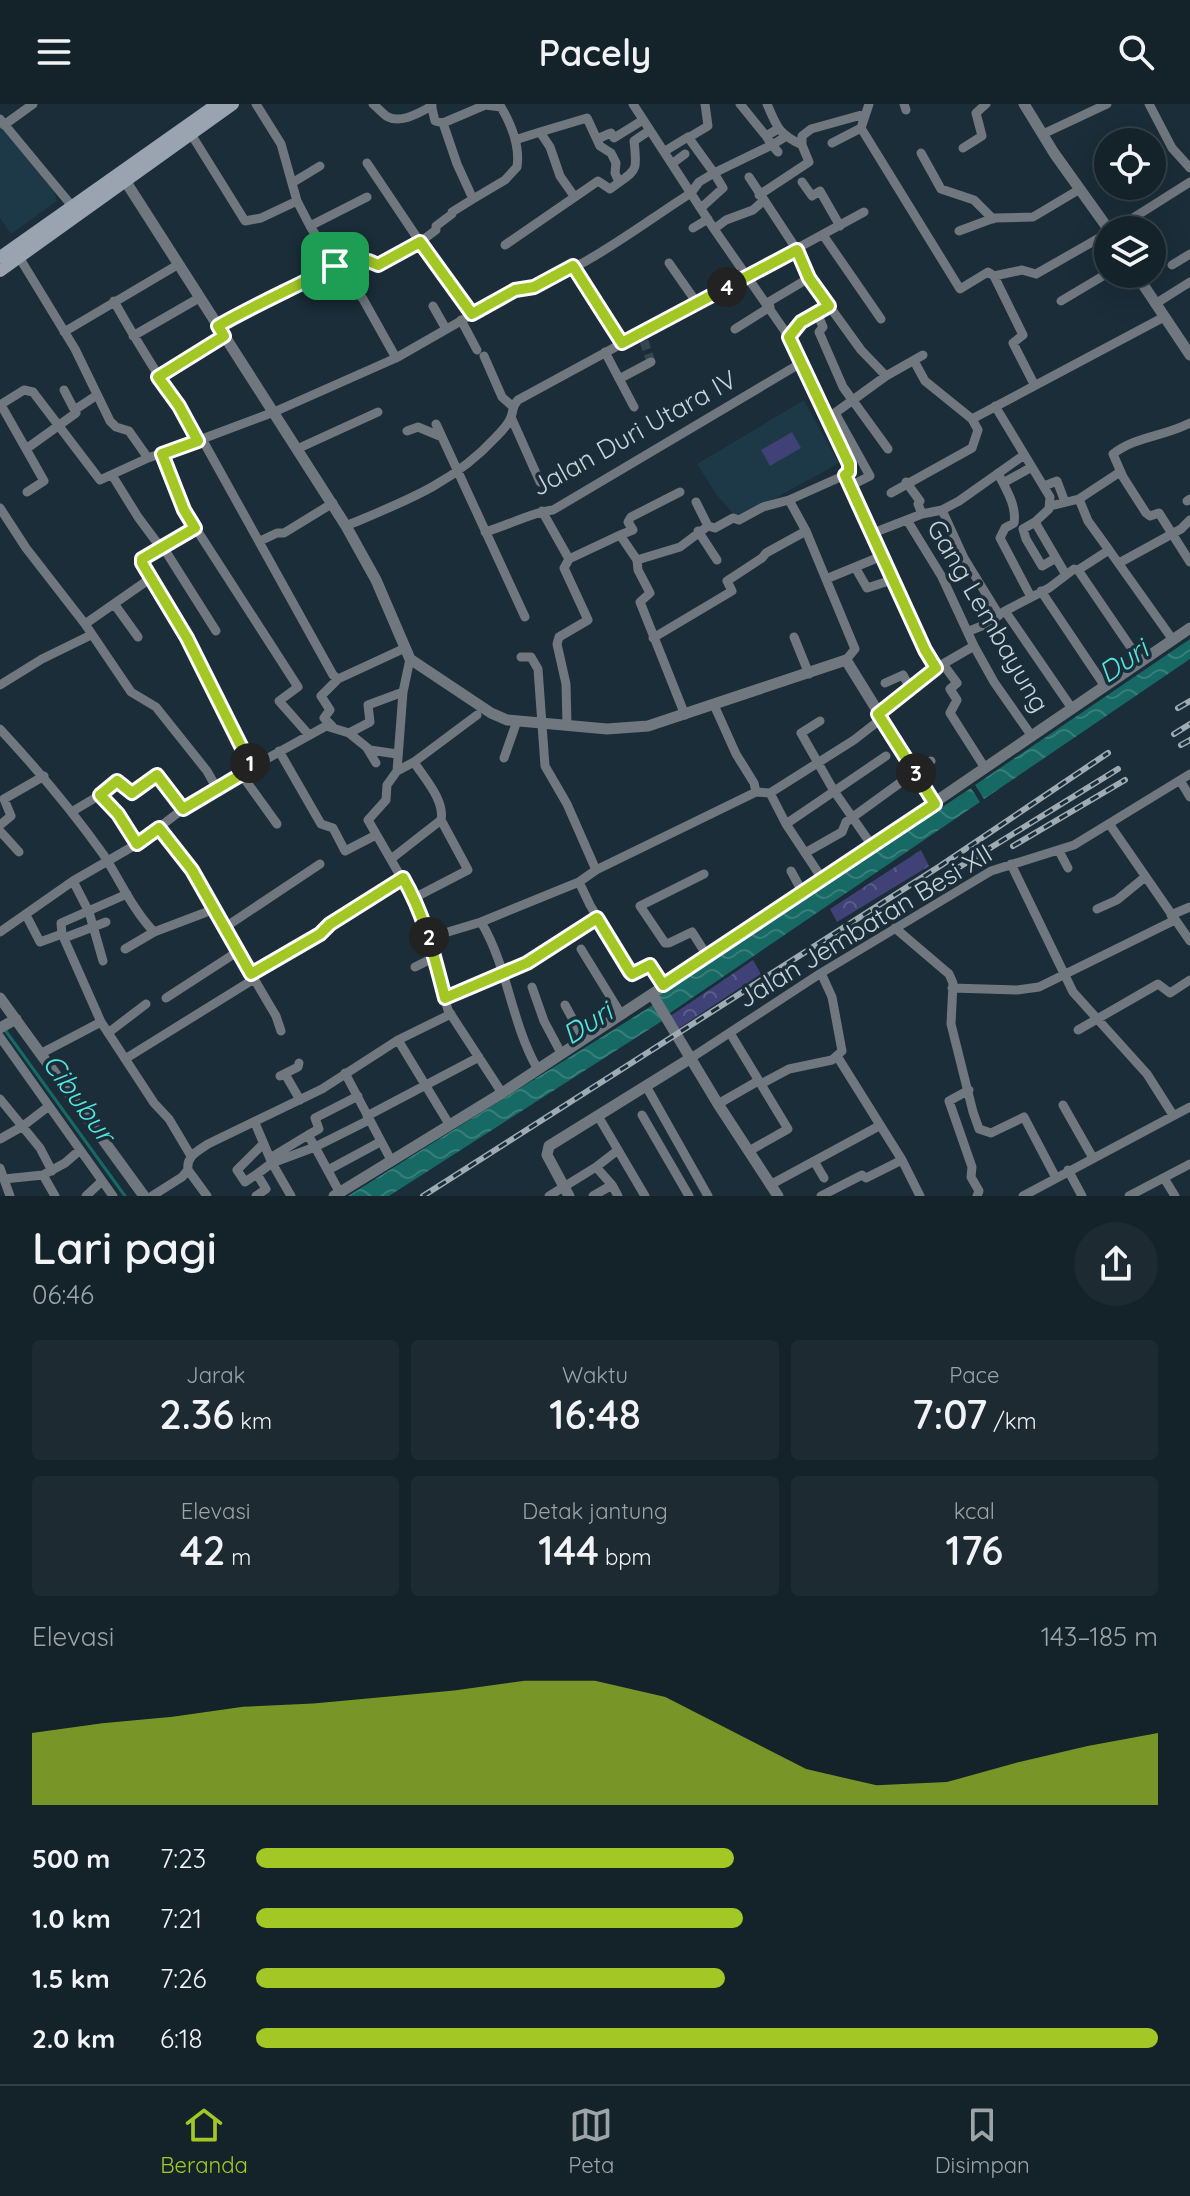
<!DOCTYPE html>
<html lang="id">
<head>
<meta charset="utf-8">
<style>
	body { margin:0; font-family:Quicksand,sans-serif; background:#1d2a32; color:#f1f3f6; height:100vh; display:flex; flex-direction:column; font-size:30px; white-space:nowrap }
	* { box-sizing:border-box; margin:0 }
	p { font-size:26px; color:#9da4a8 }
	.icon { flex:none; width:44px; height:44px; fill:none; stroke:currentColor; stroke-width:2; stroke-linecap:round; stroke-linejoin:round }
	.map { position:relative; height:1092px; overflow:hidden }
	.drawer { display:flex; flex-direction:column; background:#14222a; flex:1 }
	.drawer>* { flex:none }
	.buttons { position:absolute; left:1094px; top:24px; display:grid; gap:16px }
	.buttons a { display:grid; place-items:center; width:72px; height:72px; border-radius:50%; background:#14222a; box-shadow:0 8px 32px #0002,0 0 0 2px #333f47; font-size:40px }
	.pin { position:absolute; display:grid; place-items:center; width:68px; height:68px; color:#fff; margin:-34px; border-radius:16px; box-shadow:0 4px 12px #0006 }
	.km { position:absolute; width:40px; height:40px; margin:-20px; border-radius:50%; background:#222; color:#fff; font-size:22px; line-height:40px; text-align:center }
	.round { display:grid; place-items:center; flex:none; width:84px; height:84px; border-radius:42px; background:#1d2a32 }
	.overview { display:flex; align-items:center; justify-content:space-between; height:136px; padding:0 32px }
	h1 { font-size:44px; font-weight:600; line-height:60px }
	.figures { display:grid; grid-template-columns:repeat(3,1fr); gap:12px; height:136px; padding:8px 32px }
	.figures div { display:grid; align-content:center; border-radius:8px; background:#1d2a32; text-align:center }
	.figures b { font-size:40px; font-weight:600 }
	.figures small { font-size:22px; font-weight:400 }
	.figures p { font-size:22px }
	.chart { height:224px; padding:16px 32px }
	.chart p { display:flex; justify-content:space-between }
	.chart svg { width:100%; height:144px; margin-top:8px; fill:#a3c826; opacity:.7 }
	ul { padding:0 32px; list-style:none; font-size:26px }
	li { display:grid; grid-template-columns:128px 96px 1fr; align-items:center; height:60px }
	li i { height:20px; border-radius:10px; background:#a3c826 }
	header { display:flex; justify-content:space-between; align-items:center; height:104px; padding:0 32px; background:#14222a; font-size:36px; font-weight:600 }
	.dock { display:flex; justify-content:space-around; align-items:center; height:112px; border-top:2px solid #333f47; background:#14222a; font-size:22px; color:#9da4a8 }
	.dock a { display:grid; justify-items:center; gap:4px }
	.dock .selected { color:#a3c826 }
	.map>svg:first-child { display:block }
</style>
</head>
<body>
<header><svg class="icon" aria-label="menu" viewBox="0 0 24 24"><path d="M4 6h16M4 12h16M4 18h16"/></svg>Pacely<svg class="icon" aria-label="search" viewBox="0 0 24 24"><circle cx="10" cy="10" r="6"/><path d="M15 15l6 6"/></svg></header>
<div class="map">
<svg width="1190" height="1092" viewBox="0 0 1190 1092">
	<defs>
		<pattern id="park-crowns" width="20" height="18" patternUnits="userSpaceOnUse" patternTransform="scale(2)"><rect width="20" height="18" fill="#404177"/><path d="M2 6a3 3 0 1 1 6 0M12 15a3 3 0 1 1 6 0" fill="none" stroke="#5a5c8a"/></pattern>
		<pattern id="water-waves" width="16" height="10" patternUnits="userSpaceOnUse" patternTransform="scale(2)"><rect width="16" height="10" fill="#166965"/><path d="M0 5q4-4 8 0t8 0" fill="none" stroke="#367e7a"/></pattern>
	</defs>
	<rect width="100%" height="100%" fill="#1a2d38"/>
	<path fill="#1d3847" d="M 0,21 L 54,87 L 57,97 L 11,130 L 0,114 Z
		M 804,296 L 839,359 L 738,415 L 716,390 L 697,360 Z"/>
	<path fill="url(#park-crowns)" d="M 921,746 L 929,762 L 837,818 L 830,805 Z
		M 753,856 L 761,870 L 676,926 L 669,913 Z"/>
	<path fill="#404177" d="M 792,328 L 801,344 L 770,362 L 761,346 Z"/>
	<path fill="url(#water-waves)" d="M 1190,535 L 1190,555 L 984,695 L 975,681 Z
		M 971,684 L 980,698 L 667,911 L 656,894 Z
		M 653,901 L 662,917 L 389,1092 L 348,1092 Z"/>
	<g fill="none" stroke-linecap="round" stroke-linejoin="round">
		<path stroke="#166965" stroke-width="3" d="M 5,926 L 125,1092"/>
		<path stroke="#344650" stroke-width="9" stroke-dasharray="9 4.5" stroke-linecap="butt" d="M 644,237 L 651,258"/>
		<path stroke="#71777f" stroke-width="9" d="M 256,0 L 281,40 L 297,97 L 310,122 L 335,162 L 363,195 L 396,254
			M 373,0 C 378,4 383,10 388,13 C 402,20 420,8 432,2
			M 431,0 L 435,17 L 443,19 L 457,60 L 473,95 L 452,108 L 452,110 L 436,122 L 436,126 L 420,138 L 472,210
			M 633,0 L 714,125 L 789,233 L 828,314 L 849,364 L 845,371 L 789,396 L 763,403 L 739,416 L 733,414 L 715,424 L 708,422 L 680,443 L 637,456
			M 740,0 L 766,32
			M 904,0 L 906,6
			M 1149,0 L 1172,44 L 1190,64
			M 0,15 L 72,102
			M 443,19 L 485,1 L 501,3 C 511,20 520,43 517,63 L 505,76 L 473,95
			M 4,21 L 33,0
			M 861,24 L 960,185 L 988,168 L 994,172 L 1022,166 L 1036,170 L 1108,129
			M 540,28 L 587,14 L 600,42 L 611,49 L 616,59 L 615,69 L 619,78
			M 191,30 L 245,117 L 261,114 L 297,97
			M 1043,30 L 1107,0
			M 688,34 L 708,22 L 705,0
			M 597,35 L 611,29 L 614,34 L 643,16
			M 515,36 L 540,28 L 550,43 L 560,72 L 574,92
			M 832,39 L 861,24 L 869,0
			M 802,41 L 802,32 L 811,25 L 865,10
			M 963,44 L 982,32 L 976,9 L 986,0
			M 665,47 L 688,33 L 714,69 L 772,41 L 766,32 L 778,25
			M 778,48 L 772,41 L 785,33
			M 921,49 L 941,85 L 974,96 L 993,115
			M 673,59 L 685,50
			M 749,73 L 797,146 L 809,174 L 861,246 L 886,272
			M 802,78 L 812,92 L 820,87 L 840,122
			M 292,79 L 320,62
			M 759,91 L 809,58 L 802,41 C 779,30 777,24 767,0
			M 310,122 L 367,93
			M 693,124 L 708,115
			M 714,125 L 726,116 L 753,106 L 763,97
			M 1114,126 L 1190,78
			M 959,127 L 994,114 L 1033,113 L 1080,85
			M 823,131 L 881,215
			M 505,141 L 598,77 L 610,85 C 636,65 638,71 634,37 L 650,26
			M 19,153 L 75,245 L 110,317 L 116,323 L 129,327 L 148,354
			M 669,159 L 697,199
			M 1172,161 L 1190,150
			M 573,162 L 622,239
			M 345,171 L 369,157 L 378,161 L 420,138 L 367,59
			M 994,172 L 1023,231 L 1013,239 L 1034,280
			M 1061,197 L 1108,169
			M 767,199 L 809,174
			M 1155,200 L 1190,178
			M 433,202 L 446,225
			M 817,209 L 823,223 L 819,228 L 843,283 L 888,345
			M 461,216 L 477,246
			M 218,222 C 256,200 296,183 335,162
			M 735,225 L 770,203
			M 64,228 L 179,160
			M 133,232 L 199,194
			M 789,233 L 799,220 L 820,208
			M 605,248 L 634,303
			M 484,252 L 502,293 L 512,302
			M 158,273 L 224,232
			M 619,275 L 651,258
			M 0,301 L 24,286 L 33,288 L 100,376 L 148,354 L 198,337 C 171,289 140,245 114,197
			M 1,301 L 26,345 L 76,309 L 64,286
			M 995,302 L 1050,393 L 1049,405 L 1035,418 L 1066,471
			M 76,305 L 97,291
			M 835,309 L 870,372 L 850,382
			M 511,313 L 540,378
			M 828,314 L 886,272 L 923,251
			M 972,315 L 1164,213
			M 1190,319 C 1163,333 1136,332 1113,350 L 1123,373 L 1146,409 L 1150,412 L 1159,409 L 1190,458
			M 436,320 L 525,513
			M 407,327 L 418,323 L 442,333
			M 26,345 L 44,377 L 27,388
			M 297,345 L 378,308
			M 162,350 L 184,406 L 298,583 L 279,597 L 309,631
			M 998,369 C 1005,384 1017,401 1014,419 L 1005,424 L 1000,434 L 1031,493
			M 112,371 L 138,413 L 161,444
			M 845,371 L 925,546 L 936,564
			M 906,378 L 920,397 L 918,400 L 922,410
			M 1003,379 L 1030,364
			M 1044,382 L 1057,377 L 1065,398
			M 891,389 L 972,344 L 978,326 L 972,315 L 925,277 L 914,257
			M 1079,395 L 1088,417 L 1109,446
			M 789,396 L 806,427 L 855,545 L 846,556
			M 1187,397 L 1190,395
			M 696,398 L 708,422
			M 1050,402 L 1079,395 L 1120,368
			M 0,404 L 26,444 L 85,520 L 131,588 L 156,603 L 207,667 L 216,683
			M 942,406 L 964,454 L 999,511 L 1005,507 L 1071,603
			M 542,407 L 569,455 L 564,464 L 588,516 L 559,533 L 557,540 L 566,580 L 567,621
			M 907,416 L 942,473 L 974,542 L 994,578 L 1031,631
			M 1035,418 L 1023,425 L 1026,435 L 1042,462 L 1056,454
			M 346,422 C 403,398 453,380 496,333 C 501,328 509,319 511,313 C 514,305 512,302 518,296 L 864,108
			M 195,424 L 142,455 L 142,459 L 187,534 L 252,664
			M 698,427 L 717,456
			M 485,428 C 507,422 532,408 553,406 L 801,259
			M 873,429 L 922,410 L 942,406 L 959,397 L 1024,351
			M 620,431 L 633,426 L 628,418 L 631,413 L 680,388
			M 260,437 L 277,429 L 284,429 L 333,399
			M 163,443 L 216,527
			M 569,455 L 620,431 L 637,456 L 638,466 L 650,489 L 640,498 L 685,611
			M 1119,459 L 1181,425 L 1190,416
			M 855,463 L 867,484 L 892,476
			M 1078,466 L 1109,446 L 1173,536
			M 826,475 L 882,452
			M 1041,487 L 1104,581
			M 115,501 L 138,533
			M 1005,507 L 1049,484 L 1074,465 L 1078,466 L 1140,557
			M 85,520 L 151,474
			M 969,527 L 992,518 L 999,511
			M 794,533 L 809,570
			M 653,534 L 732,487 L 727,477 L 762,454 L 766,449 L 806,427
			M 405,544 L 338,575 L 333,571 L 202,335 L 274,308 L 396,254 L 515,186 C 578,172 637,123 691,89 L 699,78 L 714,69 L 723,84 L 701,104
			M 521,553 L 531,553 L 538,565 L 545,662 L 567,700 L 596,766
			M 410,555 L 403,588 L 397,667 L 387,681 L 386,696 L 368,716 L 420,806 L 448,906 L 502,989
			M 943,560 L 957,579 L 950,585 L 957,596 L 950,609 L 985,664
			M 885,579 L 903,571 L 910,584
			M 0,581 L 42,555 L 91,531
			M 714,601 L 736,650 L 754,679 L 756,688
			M 878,610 L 936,564 L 974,542
			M 820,617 L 801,629 L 834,687 L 873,743
			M 332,622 L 324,614 L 330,606 L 321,592 L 338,575
			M 0,625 C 37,665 71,705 103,750 C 120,776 132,805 154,828 L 212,806
			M 349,629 L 370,618 L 368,601 L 403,588
			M 367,644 L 376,659
			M 279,647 L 321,720 L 333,724 L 345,747 L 376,731
			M 504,654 L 517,617
			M 414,658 C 424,674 445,696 441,716 L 468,766 L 414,794
			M 914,666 L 931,657
			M 397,667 L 414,658 L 477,611
			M 241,670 L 277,720
			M 1181,678 L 1190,693
			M 770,689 L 786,720 L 823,776
			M 100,691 L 117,677 L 132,689 L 157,671 L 183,705
			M 73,707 L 100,691 L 118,710 L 137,740
			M 786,720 L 886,652
			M 0,721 L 11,712 L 4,695 L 44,672
			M 1110,721 L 1190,837
			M 159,724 C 204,783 238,849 276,912 L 281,927
			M 0,727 L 19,748
			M 1059,747 L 1068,764
			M 805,749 L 842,728 L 846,718 L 915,668
			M 391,755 L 441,716
			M 1011,760 L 1073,888 L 1147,970 L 1173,1011
			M 791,767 L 803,789
			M 704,770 L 640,802 L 665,839 L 669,839 L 692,828 L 708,853
			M 73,777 L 89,808 L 103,857
			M 579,778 L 590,801 L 630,868 L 632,870 L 650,861 L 663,881
			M 127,790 L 61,819 L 62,830 L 101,918 L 154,999 L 169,1015 L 191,1052
			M 1097,805 L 1117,796 L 1145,773
			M 26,811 L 40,838 L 62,830
			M 1171,811 L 1190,803
			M 481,818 C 508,863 511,918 537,964
			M 224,824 L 320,760
			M 895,824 L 949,870 L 953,879 L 951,920 L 973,1008 L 979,1025 L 991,1029 L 1024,1013 L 1056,1074
			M 0,828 L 73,777 L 137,740 L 183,705 L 216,683 L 326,622 L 349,629 L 370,646 L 397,650
			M 438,831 L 481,818 L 579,778 L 596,766 L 756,688 L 770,689 L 854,636 L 881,615
			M 64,834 L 106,818
			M 125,845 L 154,828
			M 581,845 L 621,910
			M 415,863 L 435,853
			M 251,870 L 320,830 L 331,820 L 403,774
			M 532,883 L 544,917 L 561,949
			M 952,884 L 1017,886 L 1039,883 L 1175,816
			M 166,894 L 237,848
			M 445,894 L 527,859 L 597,814
			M 565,901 L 583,934
			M 1078,926 L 1158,880 L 1170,889 L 1190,876
			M 108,929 L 146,900
			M 730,929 L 788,1025 L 749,1047
			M 0,933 L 113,1092
			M 398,936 L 449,1020
			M 40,950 L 101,918
			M 837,952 L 902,1056 L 920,1092
			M 691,954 L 821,869 L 991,767 L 1074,741 L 1190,670
			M 125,955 L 254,875
			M 345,969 L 391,1056
			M 285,970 L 300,996
			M 280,972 L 298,963 L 299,959
			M 761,980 L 789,965 L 832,956 L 842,947 L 832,893 L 821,869
			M 646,982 L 708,1092
			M 969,986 L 949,997 L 972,1063 L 971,1073 L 979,1087 L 977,1092
			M 0,995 L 40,1044 L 52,1067
			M 718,1000 L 758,977
			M 1063,1001 L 1093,1054
			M 642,1011 L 689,1092
			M 367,1012 L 479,953
			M 598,1012 L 618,1046
			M 255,1019 L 272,1059 L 291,1092
			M 0,1035 L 23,1022 L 49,1002
			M 270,1054 L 308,1031
			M 814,1057 L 824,1074
			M 596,1063 L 612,1081
			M 0,1064 L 10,1092
			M 188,1066 L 207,1092
			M 328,1066 L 380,1038
			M 1068,1066 L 1082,1092
			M 257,1070 L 245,1078 L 237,1066 L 263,1040
			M 43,1071 L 55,1092
			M 1164,1074 L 1175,1092
			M 4,1075 L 43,1071 L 65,1059 L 80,1046
			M 770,1081 L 879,1022
			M 340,1089 L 315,1043 L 369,1016
			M 86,1092 L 102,1077
			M 152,1092 L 182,1073 L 188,1066 C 186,1052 198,1047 208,1040 L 322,985 L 398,936 L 451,910
			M 256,1092 L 266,1085 L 257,1070 L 272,1059 L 315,1043 L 308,1031 L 319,1025 L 315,1014 L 358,992
			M 549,1092 L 596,1063 L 618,1046 L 645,1092
			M 593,1092 L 612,1081 L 618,1092
			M 821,1092 L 862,1071 L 866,1074 L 902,1056
			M 1023,1092 L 1190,1003
			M 1129,1092 L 1190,1060"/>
		<path stroke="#71777f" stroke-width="11" d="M 1024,0 L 1054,49 L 1109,126
			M 126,78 L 346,422 L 376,476 L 410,555 L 491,609 L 507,616 L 607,625 L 648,622 L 846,556 L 935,700
			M 1136,170 L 1190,251
			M 652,890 L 718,1000 L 778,1092
			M 0,894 L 144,1092
			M 0,924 L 16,915
			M 334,1092 L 502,989 L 708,853 L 1190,524
			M 569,1092 L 547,1051 L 549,1042 L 691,954"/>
		<path stroke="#9aa3b0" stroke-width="12" d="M 0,153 L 217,0
			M 0,167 L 233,0"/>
		<defs>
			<path id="rail" d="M 1178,604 L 1190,597
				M 1174,630 L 1190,620
				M 1181,641 L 1190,636
				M 1013,742 L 1125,676
				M 953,767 L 1118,665
				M 423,1092 L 940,762 L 1108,649"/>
		</defs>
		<use href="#rail" stroke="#9eabb3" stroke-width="6"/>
		<use href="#rail" stroke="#1a2d38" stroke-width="3" stroke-dasharray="9" stroke-linecap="butt"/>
	</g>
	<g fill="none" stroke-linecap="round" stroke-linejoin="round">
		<defs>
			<path id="route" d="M 420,138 L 472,210 L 515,186 L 534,183 L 573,162 L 622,239 L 797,146 L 809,174 L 829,202 L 801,218 L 789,233 L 849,360 L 849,368 L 845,371 L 925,546 L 936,564 L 878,610 L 935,700 L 663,881 L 650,861 L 632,870 L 630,868 L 597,814 L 527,859 L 445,894 C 434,852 425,812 403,774 L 330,820 L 320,830 L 251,870 L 192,766 L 159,724 L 137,740 L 118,710 L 100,691 L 117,677 L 132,689 L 157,671 L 183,705 L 252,664 L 187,534 L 142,459 L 142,455 L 195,424 L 184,406 L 162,350 L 198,337 L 179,302 L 158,273 L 224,232 L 218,222 C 256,200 296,183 335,162 L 345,171 L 369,157 L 378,161 Z"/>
		</defs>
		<use href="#route" stroke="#fff" stroke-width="16"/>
		<use href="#route" stroke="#a3c826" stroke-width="10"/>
	</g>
	<g text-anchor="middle" stroke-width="7" stroke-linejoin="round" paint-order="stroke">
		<g font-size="26" fill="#c8d4db" stroke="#1a2d38">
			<text transform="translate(634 329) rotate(-29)" y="9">Jalan Duri Utara IV</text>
			<text transform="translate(988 512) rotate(60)" y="9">Gang Lembayung</text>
			<text transform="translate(865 822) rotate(-31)" y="9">Jalan Jembatan Besi XII</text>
		</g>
		<g font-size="28" font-style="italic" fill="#53e7df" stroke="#1a2d38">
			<text transform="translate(1123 557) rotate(-34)" y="10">Duri</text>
			<text transform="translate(587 919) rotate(-32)" y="10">Duri</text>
			<text transform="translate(79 994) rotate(54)" y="10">Cibubur</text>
		</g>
	</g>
</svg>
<div class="buttons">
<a><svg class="icon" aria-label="locate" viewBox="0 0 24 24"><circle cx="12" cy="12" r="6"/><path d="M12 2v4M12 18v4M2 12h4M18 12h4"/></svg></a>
<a><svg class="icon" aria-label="layers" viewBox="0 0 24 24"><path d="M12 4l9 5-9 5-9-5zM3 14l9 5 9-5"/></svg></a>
</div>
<div class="pin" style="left:335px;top:162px;background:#1e9e55"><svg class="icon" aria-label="arrive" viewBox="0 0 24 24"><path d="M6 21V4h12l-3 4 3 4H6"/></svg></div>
<b class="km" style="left:250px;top:659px">1</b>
<b class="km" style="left:429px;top:833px">2</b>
<b class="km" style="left:916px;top:669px">3</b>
<b class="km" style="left:727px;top:183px">4</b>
</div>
<section class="drawer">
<div class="overview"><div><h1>Lari pagi</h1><p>06:46</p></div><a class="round"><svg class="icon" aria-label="share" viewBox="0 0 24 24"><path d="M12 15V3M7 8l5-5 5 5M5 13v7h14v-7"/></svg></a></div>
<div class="figures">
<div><p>Jarak</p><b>2.36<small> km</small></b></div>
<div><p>Waktu</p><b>16:48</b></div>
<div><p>Pace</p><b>7:07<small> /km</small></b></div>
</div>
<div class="figures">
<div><p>Elevasi</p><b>42<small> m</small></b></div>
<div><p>Detak jantung</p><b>144<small> bpm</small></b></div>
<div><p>kcal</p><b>176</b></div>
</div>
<div class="chart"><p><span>Elevasi</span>143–185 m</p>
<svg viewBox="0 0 160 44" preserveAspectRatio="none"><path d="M0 44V22L10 19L20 17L30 14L40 13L50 11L60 9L70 6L80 6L90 11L100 22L110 33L120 38L130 37L140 31L150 26L160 22V44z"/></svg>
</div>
<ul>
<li><b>500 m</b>7:23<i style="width:53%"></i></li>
<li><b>1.0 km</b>7:21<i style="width:54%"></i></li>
<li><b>1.5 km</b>7:26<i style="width:52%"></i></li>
<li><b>2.0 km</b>6:18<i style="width:100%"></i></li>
</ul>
</section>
<nav class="dock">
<a class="selected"><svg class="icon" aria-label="home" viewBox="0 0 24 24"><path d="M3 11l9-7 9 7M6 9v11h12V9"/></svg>Beranda</a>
<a><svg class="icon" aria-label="map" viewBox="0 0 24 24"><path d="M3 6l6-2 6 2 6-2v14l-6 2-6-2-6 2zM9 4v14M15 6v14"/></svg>Peta</a>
<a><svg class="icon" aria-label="saved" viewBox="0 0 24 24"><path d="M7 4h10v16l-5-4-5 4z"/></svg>Disimpan</a>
</nav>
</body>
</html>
